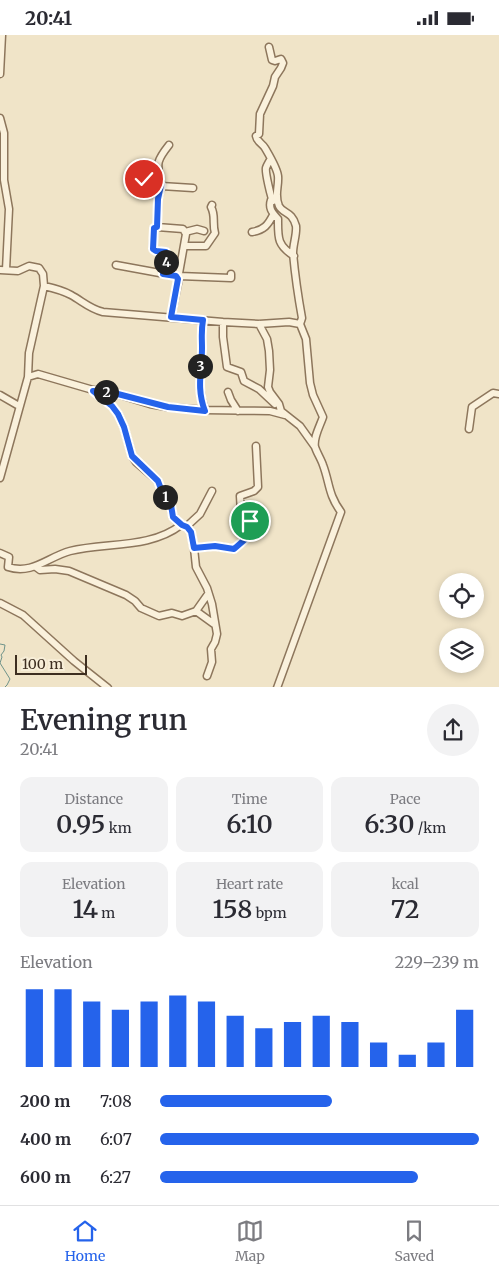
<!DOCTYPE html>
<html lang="en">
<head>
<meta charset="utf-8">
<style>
	body { margin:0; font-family:Merriweather,serif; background:#f2f2f3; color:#2b2b33; height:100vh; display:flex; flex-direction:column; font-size:19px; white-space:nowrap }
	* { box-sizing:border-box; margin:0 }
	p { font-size:16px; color:#7c7c81 }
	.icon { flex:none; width:28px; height:28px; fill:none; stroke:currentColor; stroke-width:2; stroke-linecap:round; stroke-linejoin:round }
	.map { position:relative; height:652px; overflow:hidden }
	.side { display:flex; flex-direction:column; background:#fff; flex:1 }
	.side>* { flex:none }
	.tools { position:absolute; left:439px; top:538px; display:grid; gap:10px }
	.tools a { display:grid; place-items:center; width:45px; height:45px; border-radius:50%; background:#fff; box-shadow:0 2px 8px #0003; font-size:25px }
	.scale { position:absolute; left:15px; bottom:12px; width:72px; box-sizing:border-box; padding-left:5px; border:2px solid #3d2e20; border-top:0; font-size:14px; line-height:18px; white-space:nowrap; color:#3d2e20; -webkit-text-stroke:4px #f7eed8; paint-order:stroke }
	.pin { position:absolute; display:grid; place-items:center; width:42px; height:42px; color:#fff; margin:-21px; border:2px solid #fff; border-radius:50%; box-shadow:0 1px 5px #0007 }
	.km { position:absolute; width:25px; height:25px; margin:-12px; border-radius:50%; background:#222; color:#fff; font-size:14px; line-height:25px; text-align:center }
	.round { display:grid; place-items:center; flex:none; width:52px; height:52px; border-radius:26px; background:#f2f2f3 }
	.headline { display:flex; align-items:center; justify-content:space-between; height:85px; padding:0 20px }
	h1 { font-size:28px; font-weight:600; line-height:38px }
	.stats { display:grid; grid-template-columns:repeat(3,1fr); gap:8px; height:85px; padding:5px 20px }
	.stats div { display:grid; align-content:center; border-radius:12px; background:#f2f2f3; text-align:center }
	.stats b { font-size:25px; font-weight:600 }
	.stats small { font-size:14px; font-weight:400 }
	.stats p { font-size:14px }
	.chart { height:140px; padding:10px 20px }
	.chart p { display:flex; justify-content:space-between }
	.chart svg { width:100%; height:90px; margin-top:5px; stroke:#2563eb; stroke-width:6 }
	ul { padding:0 20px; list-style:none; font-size:16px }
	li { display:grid; grid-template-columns:80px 60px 1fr; align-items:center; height:38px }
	li i { height:12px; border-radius:6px; background:#2563eb }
	.status { display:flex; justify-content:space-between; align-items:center; height:35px; padding:0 25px; background:#fff; direction:ltr }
	.status svg { height:14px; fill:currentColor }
	.menu { display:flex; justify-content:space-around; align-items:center; height:70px; border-top:1px solid #e1e1e2; background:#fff; font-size:14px; color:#7c7c81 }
	.menu a { display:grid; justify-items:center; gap:2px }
	.menu .selected { color:#2563eb }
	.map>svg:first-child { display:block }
</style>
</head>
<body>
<div class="status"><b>20:41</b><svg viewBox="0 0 49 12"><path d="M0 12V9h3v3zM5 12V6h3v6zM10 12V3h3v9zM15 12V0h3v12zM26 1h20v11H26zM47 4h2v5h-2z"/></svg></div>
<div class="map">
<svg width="499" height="653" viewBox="0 0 499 653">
	<rect width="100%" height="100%" fill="#f0e4c8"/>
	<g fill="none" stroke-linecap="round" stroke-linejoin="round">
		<path stroke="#6f938a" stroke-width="1" d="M 0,609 L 5,610 L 4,616 L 1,620 L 2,622 L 0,628 L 10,644 L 7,650 L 4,653"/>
		<defs>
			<path id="minor" d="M 269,12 L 272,25 L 275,26 L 281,24 L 283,28 L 281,33 L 275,42 L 273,51 L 260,79 L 259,99 L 256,101 C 257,107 262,108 265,113 C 269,120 277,133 278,141 C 279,152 274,160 279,171 C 283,179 292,176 296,191 C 297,199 293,209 293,218 C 295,240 298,261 302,283 L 300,289 L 306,304 L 310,348 L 313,360 L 323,382 C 320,391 313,403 315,412 C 317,418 321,424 323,430 C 330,449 328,459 341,477 L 277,653
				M 0,39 L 2,0
				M 0,83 L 4,98 L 4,145 L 9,174 L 6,235
				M 270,125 C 269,127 267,130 266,133 C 265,137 271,163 273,166
				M 143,130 L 145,149 L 149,152 L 157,149 L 161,151 C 158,129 154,129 169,110
				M 271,165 C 268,174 273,178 278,184 C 278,203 277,210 294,221
				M 157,192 L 158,164 L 161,151 L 193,153
				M 185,197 L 197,194 L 204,196
				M 252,197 C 264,195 268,190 273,180
				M 184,211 L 206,211 L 215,198 C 212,188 216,181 211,172 L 212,170
				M 116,230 L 176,241 L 178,244 L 178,248 L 171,282
				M 0,235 L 18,236 L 29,231 L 39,233 L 43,239 L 44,251 L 29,318 L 28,342 L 0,443
				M 163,239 L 167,219 L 166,217 L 156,216 L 153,214 L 154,193 L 157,192 L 183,194 L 186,199 L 178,244
				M 179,241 L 231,243 L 231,239
				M 44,251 C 53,253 62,255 71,260 C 82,266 90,274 103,277 L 223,287 L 259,289 L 289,287 L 300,289
				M 223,287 L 223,302 L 227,332 L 241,337 L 244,346 L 259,354 L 275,369
				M 259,289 L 267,304 L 269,316 L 270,335 L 268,352 L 270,357 L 279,369 L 281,376 L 300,391 L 315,412
				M 28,342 L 38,339 L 93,355 L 114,358 L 150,369 L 167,372 L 205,375 C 196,352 202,336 202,313 C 202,302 201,296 203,285
				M 93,356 L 112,371 L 118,379 L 124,392 L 132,421 L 136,427 L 158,446 L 161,454 L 171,470 L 173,482 L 181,490
				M 228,357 L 231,365 L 238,376
				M 0,360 L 19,371
				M 205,375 L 270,376 L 285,380
				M 469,394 L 472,372 L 493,358 L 499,359
				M 187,491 L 191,497 L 194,513 L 215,511 L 234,514 L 258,493 L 241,477 L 240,461 L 254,456 L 258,452 L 256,411
				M 194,513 L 196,532 L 207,553 L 212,569 L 217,599 L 215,607 L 211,614 L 212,627 L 207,641
				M 0,518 L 9,522 L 8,532 C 32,540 48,522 70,516 C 106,507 150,514 181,490 L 187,491 L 200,479 L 212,456
				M 36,532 L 40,535 L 55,534 L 69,536 L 126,560 L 135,566 L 141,573 L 159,581 L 172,578 L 182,581 L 196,576
				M 208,559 L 196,576 L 214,589
				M 0,568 L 23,580 L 74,626 L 108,653"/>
		</defs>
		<use href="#minor" stroke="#8d765c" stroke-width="9"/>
		<use href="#minor" stroke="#faf1dc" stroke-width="6"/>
	</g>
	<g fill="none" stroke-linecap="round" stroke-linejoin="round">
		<defs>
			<path id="route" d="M 144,144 L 145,149 L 149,152 L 157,149 L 161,150 L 158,164 L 157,192 L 154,193 L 153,214 L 156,216 L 166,217 L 167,219 L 163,239 L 176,241 L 178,244 L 171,282 L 203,285 C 201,296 202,302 202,313 C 202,335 196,353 205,376 L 168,372 L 114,358 L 93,356 L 112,371 L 118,379 L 124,392 L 132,421 L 158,446 L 161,454 L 171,470 L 173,482 L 182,490 L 187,492 L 191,497 L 194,513 L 215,511 L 234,514 L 258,493 L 250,486"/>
		</defs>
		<use href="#route" stroke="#fff" stroke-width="10"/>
		<use href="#route" stroke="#2563eb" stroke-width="6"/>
	</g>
</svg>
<div class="tools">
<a><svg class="icon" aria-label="locate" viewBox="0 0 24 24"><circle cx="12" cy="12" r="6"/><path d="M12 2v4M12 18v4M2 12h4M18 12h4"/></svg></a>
<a><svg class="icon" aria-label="layers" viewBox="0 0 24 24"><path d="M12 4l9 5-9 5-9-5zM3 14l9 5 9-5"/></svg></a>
</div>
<div class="scale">100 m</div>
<div class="pin" style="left:250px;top:486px;background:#1e9e55"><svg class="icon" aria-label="arrive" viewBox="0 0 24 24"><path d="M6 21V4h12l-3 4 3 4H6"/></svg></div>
<div class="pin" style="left:144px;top:144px;background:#d93025"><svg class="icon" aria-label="check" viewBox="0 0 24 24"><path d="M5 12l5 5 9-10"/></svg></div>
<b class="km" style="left:165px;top:462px">1</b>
<b class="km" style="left:106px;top:357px">2</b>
<b class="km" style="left:200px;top:331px">3</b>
<b class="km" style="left:166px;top:227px">4</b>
</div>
<section class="side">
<div class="headline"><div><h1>Evening run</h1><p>20:41</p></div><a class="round"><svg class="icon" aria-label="share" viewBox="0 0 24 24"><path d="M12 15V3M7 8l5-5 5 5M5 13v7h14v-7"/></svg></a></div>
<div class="stats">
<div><p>Distance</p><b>0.95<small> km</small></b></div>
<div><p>Time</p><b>6:10</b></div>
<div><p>Pace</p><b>6:30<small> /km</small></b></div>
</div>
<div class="stats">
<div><p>Elevation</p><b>14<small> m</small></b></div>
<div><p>Heart rate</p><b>158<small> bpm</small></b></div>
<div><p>kcal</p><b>72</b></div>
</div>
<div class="chart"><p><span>Elevation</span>229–239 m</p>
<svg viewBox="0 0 160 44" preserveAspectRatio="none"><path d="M5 44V6M15 44V6M25 44V12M35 44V16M45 44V12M55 44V9M65 44V12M75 44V19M85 44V25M95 44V22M105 44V19M115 44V22M125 44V32M135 44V38M145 44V32M155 44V16"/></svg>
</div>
<ul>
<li><b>200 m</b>7:08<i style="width:54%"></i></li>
<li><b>400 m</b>6:07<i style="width:100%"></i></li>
<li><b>600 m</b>6:27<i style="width:81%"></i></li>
</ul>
</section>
<nav class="menu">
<a class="selected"><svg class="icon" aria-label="home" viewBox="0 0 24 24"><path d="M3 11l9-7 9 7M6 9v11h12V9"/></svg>Home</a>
<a><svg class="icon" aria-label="map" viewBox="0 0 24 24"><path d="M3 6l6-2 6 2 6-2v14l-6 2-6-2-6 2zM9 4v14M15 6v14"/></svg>Map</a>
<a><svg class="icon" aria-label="saved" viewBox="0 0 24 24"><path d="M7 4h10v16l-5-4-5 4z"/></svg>Saved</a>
</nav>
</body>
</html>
